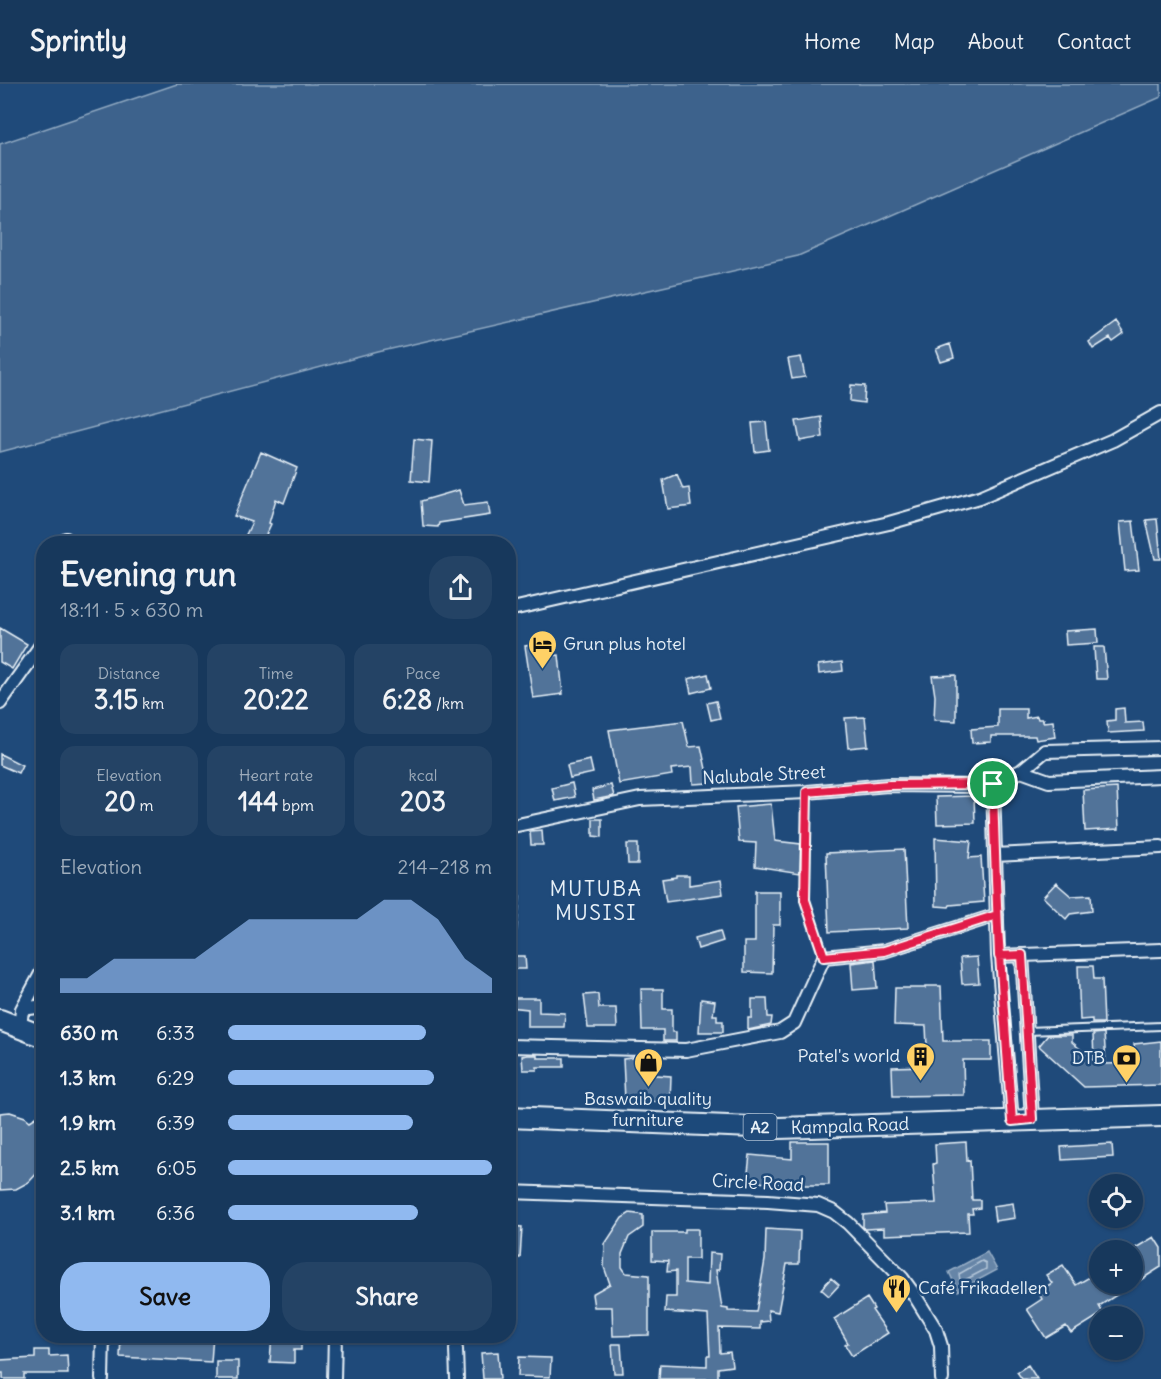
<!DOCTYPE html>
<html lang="en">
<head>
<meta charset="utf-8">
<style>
	body { margin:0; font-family:Delius,sans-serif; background:#244365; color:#f1f3f6; height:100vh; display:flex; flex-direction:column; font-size:22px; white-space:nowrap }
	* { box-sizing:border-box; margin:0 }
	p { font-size:20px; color:#9eacbb }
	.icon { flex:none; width:33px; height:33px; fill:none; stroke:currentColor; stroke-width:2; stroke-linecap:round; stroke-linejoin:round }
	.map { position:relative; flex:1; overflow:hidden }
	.side { position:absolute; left:36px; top:452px; width:480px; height:807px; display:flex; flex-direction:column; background:#17385c; border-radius:24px; box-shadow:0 2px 4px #0004,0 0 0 2px #365272 }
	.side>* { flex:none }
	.tools { position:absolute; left:1089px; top:1090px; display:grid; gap:12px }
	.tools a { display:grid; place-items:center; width:54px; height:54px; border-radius:50%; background:#17385c; box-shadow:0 2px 4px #0004,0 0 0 2px #365272; font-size:30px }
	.pin { position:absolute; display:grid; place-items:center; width:51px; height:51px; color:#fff; margin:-26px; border:3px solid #fff; border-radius:50%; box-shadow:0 2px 6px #0007 }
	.round { display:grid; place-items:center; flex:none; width:63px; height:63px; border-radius:24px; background:#244365 }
	.headline { display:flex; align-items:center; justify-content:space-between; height:102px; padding:0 24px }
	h1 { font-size:33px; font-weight:800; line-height:45px }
	.figures { display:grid; grid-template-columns:repeat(3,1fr); gap:9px; height:102px; padding:6px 24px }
	.figures div { display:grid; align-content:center; border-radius:15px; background:#244365; text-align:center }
	.figures b { font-size:26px; font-weight:800 }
	.figures small { font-size:16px; font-weight:400 }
	.figures p { font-size:16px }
	.chart { height:168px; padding:12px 24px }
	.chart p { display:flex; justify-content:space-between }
	.chart svg { width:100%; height:108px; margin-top:6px; fill:#90b9f0; opacity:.7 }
	.cta { display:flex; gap:12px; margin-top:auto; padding:12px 24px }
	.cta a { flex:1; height:69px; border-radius:24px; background:#90b9f0; color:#111; font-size:24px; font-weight:800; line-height:69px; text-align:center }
	.cta a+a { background:#244365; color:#f1f3f6 }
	ul { padding:0 24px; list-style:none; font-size:20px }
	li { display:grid; grid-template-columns:96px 72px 1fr; align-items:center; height:45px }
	li i { height:15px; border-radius:8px; background:#90b9f0 }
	header { display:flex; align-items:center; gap:36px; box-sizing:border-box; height:84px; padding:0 30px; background:#17385c; border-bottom:2px solid #365272 }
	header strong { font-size:28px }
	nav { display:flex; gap:33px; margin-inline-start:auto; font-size:21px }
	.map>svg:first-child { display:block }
</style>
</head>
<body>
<header>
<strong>Sprintly</strong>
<nav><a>Home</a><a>Map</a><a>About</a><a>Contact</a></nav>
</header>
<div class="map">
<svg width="1161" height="1295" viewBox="0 0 1161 1295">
	<rect width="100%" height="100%" fill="#1f4a7a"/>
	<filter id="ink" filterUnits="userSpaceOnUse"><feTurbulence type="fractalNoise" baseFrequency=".0167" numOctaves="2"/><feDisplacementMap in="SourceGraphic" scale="12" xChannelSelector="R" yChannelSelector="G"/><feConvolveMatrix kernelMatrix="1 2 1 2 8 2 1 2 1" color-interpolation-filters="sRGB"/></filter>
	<g filter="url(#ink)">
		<path fill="#3c628c" stroke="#92aac2" stroke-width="1.5" d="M 177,0 L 1161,0 L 1161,13 L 798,172 L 378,268 L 0,368 L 0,60 Z"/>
		<path fill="#6685a7" stroke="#9ab0c7" stroke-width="1.5" d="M 987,1168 L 997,1186 L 958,1207 L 949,1188 Z"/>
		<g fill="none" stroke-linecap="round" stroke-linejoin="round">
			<path stroke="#b4c6d8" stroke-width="1.5" d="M 982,1177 L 986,1179 L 986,1185 L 963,1197 L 960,1196 L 959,1190 Z"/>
		</g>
		<path fill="#517399" stroke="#e8f1f8" stroke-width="1.5" d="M 1116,238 L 1124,250 L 1113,258 L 1110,254 L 1093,265 L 1089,258 Z
			M 950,260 L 954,274 L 941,278 L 936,265 Z
			M 801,273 L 805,293 L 792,295 L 788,275 Z
			M 851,301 L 865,302 L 864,319 L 850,317 Z
			M 821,333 L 823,353 L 800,357 L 796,337 Z
			M 766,338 L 769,366 L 755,368 L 752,339 Z
			M 414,355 L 432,357 L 429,398 L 411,396 Z
			M 261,368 L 297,384 L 284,419 L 276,415 L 269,439 L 271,440 L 262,459 L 242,459 L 252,438 L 234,432 Z
			M 677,390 L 683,405 L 689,404 L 691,422 L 668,425 L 663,396 Z
			M 459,406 L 464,421 L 488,418 L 490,431 L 439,439 L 438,443 L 423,442 L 421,417 Z
			M 1157,435 L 1161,475 L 1155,475 L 1146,436 Z
			M 1133,437 L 1139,486 L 1125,487 L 1120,438 Z
			M 0,544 L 27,560 L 12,585 L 0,578 Z
			M 1097,545 L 1098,559 L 1066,561 L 1065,547 Z
			M 546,559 L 548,572 L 559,571 L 563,610 L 533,614 L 525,562 Z
			M 1094,563 L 1104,563 L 1107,595 L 1096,595 Z
			M 842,578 L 843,587 L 819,590 L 818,581 Z
			M 708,590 L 711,604 L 691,609 L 688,595 Z
			M 956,591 L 956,637 L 934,636 L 935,612 L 932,592 Z
			M 716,617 L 720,634 L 711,636 L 707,619 Z
			M 1124,624 L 1125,639 L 1143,638 L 1144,647 L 1108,649 L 1107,637 L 1115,636 L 1115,625 Z
			M 998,625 L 1026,625 L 1026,634 L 1037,632 L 1038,635 L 1043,635 L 1043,638 L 1053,637 L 1055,653 L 1036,656 L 1035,652 L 991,652 L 991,658 L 972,659 L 971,645 L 998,643 Z
			M 865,633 L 868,662 L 848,664 L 845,634 Z
			M 683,637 L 689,663 L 701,662 L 709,699 L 693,700 L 692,683 L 671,685 L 672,691 L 619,700 L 609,646 Z
			M 0,670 L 22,681 L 18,689 L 0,681 Z
			M 590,676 L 593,689 L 570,694 L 567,681 Z
			M 572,699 L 575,713 L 555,717 L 552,704 Z
			M 611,701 L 614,712 L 594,716 L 592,706 Z
			M 1117,704 L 1119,745 L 1085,747 L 1083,706 Z
			M 974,712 L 975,739 L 937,740 L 936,713 Z
			M 771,720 L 775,757 L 801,760 L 800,789 L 755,782 L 756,759 L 739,758 L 736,723 Z
			M 593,735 L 602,735 L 602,753 L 593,752 Z
			M 542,746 L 543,761 L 531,761 L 530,747 Z
			M 935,754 L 971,757 L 969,774 L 981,773 L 984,818 L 950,821 L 949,823 L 936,822 Z
			M 627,760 L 638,760 L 638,780 L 628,780 Z
			M 904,765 L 908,844 L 829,848 L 826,769 Z
			M 676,791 L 689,791 L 689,801 L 721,796 L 723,810 L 666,818 L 662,795 L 676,793 Z
			M 1056,799 L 1071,812 L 1091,811 L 1092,827 L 1070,830 L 1066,835 L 1043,813 Z
			M 755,807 L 780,807 L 780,841 L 773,841 L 772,889 L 744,888 L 744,858 L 755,858 Z
			M 508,812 L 520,813 L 515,860 L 508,860 Z
			M 720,847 L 723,857 L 698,865 L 695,854 Z
			M 513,872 L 525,872 L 526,885 L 514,885 Z
			M 977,873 L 979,899 L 962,900 L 960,874 Z
			M 875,876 L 877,904 L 853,906 L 851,879 Z
			M 1078,882 L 1093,882 L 1094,895 L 1102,895 L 1104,939 L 1092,939 L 1092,935 L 1080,936 Z
			M 925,902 L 941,902 L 943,957 L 991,957 L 991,976 L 963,976 L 964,1011 L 893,1012 L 892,983 L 928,982 L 926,942 L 894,941 L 895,904 L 925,904 Z
			M 641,905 L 663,905 L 663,925 L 672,925 L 672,948 L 676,948 L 676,957 L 663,957 L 663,946 L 642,946 Z
			M 598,910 L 599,924 L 616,924 L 617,944 L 588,944 L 584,911 Z
			M 510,914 L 539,914 L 539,928 L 565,929 L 564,943 L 528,943 L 528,925 L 509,923 Z
			M 701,915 L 715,917 L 713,931 L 717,931 L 717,937 L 723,937 L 723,948 L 699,948 Z
			M 752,915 L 767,915 L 768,933 L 772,933 L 771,941 L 748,946 L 748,934 L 752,934 Z
			M 1104,949 L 1106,980 L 1135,979 L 1134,960 L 1161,957 L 1161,1001 L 1084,1003 L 1039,962 L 1048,951 L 1072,951 L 1072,958 L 1094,977 L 1093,950 Z
			M 528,971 L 537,971 L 537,974 L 564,974 L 564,983 L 537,983 L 537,986 L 523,986 L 522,972 Z
			M 640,973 L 642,990 L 671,992 L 670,1018 L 625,1016 L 623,975 Z
			M 10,1028 L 25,1033 L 30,1037 L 44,1028 L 44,1074 L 39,1087 L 29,1098 L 16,1105 L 0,1106 L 0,1029 Z
			M 792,1058 L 829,1058 L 829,1101 L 792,1101 L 747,1097 L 750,1071 L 792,1075 Z
			M 966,1058 L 967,1077 L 970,1076 L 972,1116 L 980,1116 L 980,1124 L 972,1125 L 973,1130 L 968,1130 L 969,1148 L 884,1151 L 884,1144 L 865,1145 L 863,1143 L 863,1131 L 885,1129 L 884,1121 L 936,1119 L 933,1080 L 936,1079 L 935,1060 Z
			M 1112,1060 L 1113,1073 L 1062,1076 L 1061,1063 Z
			M 1013,1119 L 1015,1134 L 995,1137 L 993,1122 Z
			M 630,1129 L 643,1131 L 643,1143 L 629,1153 L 622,1170 L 622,1183 L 626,1189 L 649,1191 L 649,1251 L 613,1252 L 612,1223 L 594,1223 L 592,1210 L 610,1200 L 604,1183 L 605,1160 L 622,1134 Z
			M 508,1142 L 522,1143 L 520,1174 L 509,1174 Z
			M 685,1145 L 698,1145 L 698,1175 L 685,1175 L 685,1199 L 708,1201 L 709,1169 L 720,1170 L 719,1186 L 716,1186 L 722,1224 L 728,1225 L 728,1227 L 756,1228 L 765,1176 L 766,1145 L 800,1147 L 799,1180 L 787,1180 L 778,1228 L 768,1226 L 769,1237 L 760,1238 L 760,1245 L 719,1244 L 720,1269 L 730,1268 L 732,1282 L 718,1284 L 718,1295 L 659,1295 L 660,1280 L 707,1282 L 707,1272 L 710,1272 L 708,1231 L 665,1228 L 666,1213 L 676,1213 L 676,1187 L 667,1188 L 668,1177 L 652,1176 L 652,1148 L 685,1148 Z
			M 1154,1153 L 1161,1164 L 1161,1183 L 1099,1222 L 1103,1229 L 1071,1249 L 1066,1242 L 1046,1254 L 1027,1225 L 1042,1215 L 1038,1208 L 1052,1199 L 1046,1191 L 1063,1181 L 1076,1201 L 1100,1187 L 1100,1200 L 1132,1200 L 1132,1166 Z
			M 831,1194 L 839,1201 L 829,1212 L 821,1205 Z
			M 867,1214 L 874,1225 L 872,1226 L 888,1249 L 852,1272 L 845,1261 L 848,1259 L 834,1235 Z
			M 121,1251 L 213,1251 L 211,1278 L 120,1273 Z
			M 272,1251 L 301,1251 L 301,1266 L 294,1266 L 294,1279 L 270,1278 Z
			M 612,1260 L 621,1260 L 623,1289 L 614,1289 Z
			M 35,1266 L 49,1266 L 49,1272 L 67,1271 L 68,1290 L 24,1290 L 24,1295 L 3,1295 L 3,1289 L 0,1289 L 0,1276 L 35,1274 Z
			M 498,1268 L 500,1295 L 483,1295 L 481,1269 Z
			M 519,1273 L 551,1274 L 550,1293 L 518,1292 Z
			M 216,1277 L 238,1277 L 238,1295 L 216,1295 Z
			M 1028,1281 L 1037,1295 L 1022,1295 L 1017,1288 Z"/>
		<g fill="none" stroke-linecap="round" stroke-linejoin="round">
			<defs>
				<path id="service" d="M 1027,947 L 1161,942"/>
				<path id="minor" d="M 66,455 L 66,459
					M 508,526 L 889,439 L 980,413 L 1113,356 L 1161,329
					M 0,619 L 44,557
					M 1021,687 L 1049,697 L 1161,692
					M 993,700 L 998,872 L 1012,1037
					M 508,743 L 640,715 L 807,708 L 888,701 L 980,702 L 993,700 L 1021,687 L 1045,667 L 1161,664
					M 995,771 L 1161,763
					M 1022,871 L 1032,1034
					M 998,872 L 1161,866
					M 22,925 L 44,922
					M 20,944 L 22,925 L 44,884
					M 508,962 L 686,966 L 780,948 L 794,939 L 824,873 L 884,867 L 997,831
					M 508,1108 L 768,1117 L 818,1121 L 834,1128 L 848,1139 L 902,1194 L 915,1212 L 936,1246 L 941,1262 L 942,1295
					M 456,1265 L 457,1295
					M 102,1295 L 103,1251
					M 334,1295 L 335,1251"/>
				<path id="primary" d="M 0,936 L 44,953
					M 508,1033 L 779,1044 L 1161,1032"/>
			</defs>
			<use href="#service" stroke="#e8f1f8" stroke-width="10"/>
			<use href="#minor" stroke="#e8f1f8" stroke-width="16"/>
			<use href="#primary" stroke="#e8f1f8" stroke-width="24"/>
			<path stroke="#e8f1f8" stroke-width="2" stroke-dasharray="4.5 4.5" stroke-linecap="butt" d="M 807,720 L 805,817 L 819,862"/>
			<use href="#service" stroke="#1f4a7a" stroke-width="6"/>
			<use href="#minor" stroke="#1f4a7a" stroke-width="12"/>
			<use href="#primary" stroke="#1f4a7a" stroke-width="20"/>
		</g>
	</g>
	<g fill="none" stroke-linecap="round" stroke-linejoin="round" filter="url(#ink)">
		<defs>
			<path id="route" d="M 993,700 L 888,701 L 807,708 L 805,816 L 824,873 L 884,867 L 997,831 L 1012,1037 L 1032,1035 L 1022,871 L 999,872 C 997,815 994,757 993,700"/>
		</defs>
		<use href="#route" stroke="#fff" stroke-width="12"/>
		<use href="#route" stroke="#e11d48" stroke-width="8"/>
	</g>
	<defs>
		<symbol id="hotel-pin" viewBox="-11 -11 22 30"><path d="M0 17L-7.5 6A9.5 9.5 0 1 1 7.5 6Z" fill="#ffd166" stroke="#1f4a7a"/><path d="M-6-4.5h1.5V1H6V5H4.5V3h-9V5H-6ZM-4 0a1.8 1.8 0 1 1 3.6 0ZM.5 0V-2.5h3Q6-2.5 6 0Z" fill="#111"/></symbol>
		<symbol id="building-pin" viewBox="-11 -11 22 30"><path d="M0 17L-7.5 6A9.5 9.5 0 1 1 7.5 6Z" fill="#ffd166" stroke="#1f4a7a"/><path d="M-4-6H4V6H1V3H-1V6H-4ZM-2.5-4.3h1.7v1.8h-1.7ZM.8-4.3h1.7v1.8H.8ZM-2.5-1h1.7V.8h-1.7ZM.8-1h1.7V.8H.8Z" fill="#111"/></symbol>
		<symbol id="bank-pin" viewBox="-11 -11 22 30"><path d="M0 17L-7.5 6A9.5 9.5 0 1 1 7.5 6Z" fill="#ffd166" stroke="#1f4a7a"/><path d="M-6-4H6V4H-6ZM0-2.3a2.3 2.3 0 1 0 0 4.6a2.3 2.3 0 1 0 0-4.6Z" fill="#111"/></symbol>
		<symbol id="shop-pin" viewBox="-11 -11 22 30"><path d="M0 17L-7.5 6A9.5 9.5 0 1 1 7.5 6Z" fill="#ffd166" stroke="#1f4a7a"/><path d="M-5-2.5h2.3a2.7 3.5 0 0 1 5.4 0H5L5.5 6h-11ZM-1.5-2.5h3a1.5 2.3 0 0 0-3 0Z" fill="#111"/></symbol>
		<symbol id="restaurant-pin" viewBox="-11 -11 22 30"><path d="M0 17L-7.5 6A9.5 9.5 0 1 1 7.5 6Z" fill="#ffd166" stroke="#1f4a7a"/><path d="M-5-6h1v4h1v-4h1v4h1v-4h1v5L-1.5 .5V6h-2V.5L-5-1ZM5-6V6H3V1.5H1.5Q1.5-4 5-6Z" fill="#111"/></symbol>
	</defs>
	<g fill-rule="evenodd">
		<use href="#hotel-pin" x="526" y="544" width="33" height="45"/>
		<use href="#building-pin" x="904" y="956" width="33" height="45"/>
		<use href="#bank-pin" x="1110" y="958" width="33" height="45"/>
		<use href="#shop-pin" x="632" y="962" width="33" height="45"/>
		<use href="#restaurant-pin" x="880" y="1188" width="33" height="45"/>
	</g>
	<g text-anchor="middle" stroke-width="5" stroke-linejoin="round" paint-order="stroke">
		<rect fill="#1f4a7a" stroke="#acbfd2" stroke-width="1.5" x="743.5" y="1030" width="33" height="26" rx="4.5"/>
		<g font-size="16" font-weight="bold" fill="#e8f1f8">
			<text x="760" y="1049">A2</text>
		</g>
		<g font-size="18" fill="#e8f1f8" stroke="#1f4a7a" text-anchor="start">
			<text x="563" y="566">Grun plus hotel</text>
			<text x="900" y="978" text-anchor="end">Patel's world</text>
			<text x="1105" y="980" text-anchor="end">DTB</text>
			<text x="648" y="1021" text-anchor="middle">Baswaib quality<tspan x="648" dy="21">furniture</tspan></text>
			<text x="918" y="1210">Café Frikadellen</text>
		</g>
		<g font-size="18" fill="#e8f1f8" stroke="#1f4a7a">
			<text transform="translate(764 691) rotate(-3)" y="6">Nalubale Street</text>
			<text transform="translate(850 1042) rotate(-2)" y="6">Kampala Road</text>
			<text transform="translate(758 1099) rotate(3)" y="6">Circle Road</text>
		</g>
		<g font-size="21" letter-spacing="1.5" fill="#e8f1f8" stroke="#1f4a7a">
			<text x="596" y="812">MUTUBA<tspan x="596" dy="24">MUSISI</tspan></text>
		</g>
	</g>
</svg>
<div class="tools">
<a><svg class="icon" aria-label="locate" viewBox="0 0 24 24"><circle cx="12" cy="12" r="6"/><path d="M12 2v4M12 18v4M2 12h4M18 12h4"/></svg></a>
<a>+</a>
<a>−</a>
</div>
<div class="pin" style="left:993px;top:700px;background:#1e9e55"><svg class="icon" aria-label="arrive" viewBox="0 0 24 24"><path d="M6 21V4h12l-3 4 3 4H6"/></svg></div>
<section class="side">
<div class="headline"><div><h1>Evening run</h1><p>18:11 · 5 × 630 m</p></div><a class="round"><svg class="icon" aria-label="share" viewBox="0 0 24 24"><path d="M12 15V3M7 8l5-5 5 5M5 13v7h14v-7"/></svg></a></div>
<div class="figures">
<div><p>Distance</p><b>3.15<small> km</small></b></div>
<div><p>Time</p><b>20:22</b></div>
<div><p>Pace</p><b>6:28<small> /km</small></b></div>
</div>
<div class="figures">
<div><p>Elevation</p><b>20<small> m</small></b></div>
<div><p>Heart rate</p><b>144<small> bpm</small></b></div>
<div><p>kcal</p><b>203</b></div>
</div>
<div class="chart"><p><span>Elevation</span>214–218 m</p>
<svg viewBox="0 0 160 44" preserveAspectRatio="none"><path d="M0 44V38L10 38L20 30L30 30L40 30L50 30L60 22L70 14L80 14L90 14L100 14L110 14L120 6L130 6L140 14L150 30L160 38V44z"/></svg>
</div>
<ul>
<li><b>630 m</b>6:33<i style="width:75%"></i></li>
<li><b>1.3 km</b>6:29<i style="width:78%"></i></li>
<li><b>1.9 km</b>6:39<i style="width:70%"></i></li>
<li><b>2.5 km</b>6:05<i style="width:100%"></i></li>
<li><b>3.1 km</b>6:36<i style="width:72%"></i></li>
</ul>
<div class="cta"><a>Save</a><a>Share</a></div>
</section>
</div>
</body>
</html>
